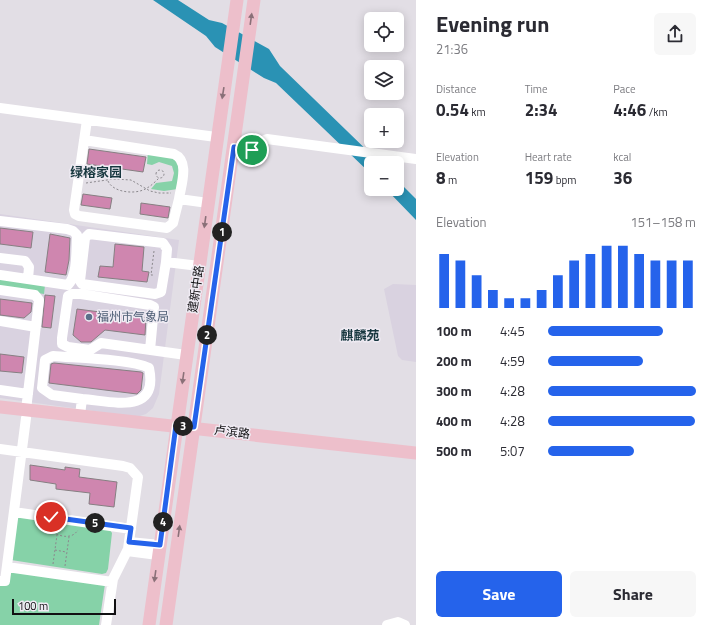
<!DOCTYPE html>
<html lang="en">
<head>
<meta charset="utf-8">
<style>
	body { margin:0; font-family:"Titillium Web","Noto Sans SC",sans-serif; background:#f7f7f7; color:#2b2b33; height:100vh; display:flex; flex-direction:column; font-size:15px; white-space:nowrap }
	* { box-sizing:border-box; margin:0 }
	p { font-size:13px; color:#7c7c81 }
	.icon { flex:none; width:22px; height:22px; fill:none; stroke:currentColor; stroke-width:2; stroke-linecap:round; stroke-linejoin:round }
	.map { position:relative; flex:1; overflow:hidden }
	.details { display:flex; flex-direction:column; background:#fff; width:300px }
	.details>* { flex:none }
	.fabs { position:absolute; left:364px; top:12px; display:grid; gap:8px }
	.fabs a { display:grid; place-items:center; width:40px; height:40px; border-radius:6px; background:#fff; box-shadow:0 2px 10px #0003; font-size:20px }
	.scale { position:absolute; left:12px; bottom:10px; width:104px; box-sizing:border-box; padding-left:4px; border:2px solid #111012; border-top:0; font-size:11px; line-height:14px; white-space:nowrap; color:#111012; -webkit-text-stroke:3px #efebf3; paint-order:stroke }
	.pin { position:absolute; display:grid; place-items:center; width:34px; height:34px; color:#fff; margin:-17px; border:2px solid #fff; border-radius:50%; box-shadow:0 1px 4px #0007 }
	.km { position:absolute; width:20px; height:20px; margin:-10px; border-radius:50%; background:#222; color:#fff; font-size:11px; line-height:20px; text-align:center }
	.round { display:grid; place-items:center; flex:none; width:42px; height:42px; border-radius:6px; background:#f7f7f7 }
	.overview { display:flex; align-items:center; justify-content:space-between; height:68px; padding:0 20px }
	h1 { font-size:22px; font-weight:700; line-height:30px }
	.stats { display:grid; grid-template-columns:repeat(3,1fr); gap:6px; height:68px; padding:4px 20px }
	.stats div { display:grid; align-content:center }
	.stats b { font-size:17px; font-weight:700 }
	.stats small { font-size:11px; font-weight:400 }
	.stats p { font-size:11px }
	.chart { height:112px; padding:8px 20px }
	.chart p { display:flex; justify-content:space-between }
	.chart svg { width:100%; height:72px; margin-top:4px; stroke:#2563eb; stroke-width:6 }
	.cta { display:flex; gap:8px; margin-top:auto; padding:8px 20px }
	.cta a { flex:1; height:46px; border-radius:6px; background:#2563eb; color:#fff; font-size:16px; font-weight:700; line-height:46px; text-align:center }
	.cta a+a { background:#f7f7f7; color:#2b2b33 }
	ul { padding:0 20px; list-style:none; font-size:13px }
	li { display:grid; grid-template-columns:64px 48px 1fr; align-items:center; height:30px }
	li i { height:10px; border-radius:5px; background:#2563eb }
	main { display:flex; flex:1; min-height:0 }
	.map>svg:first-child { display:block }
</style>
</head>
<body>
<main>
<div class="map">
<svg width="416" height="625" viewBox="0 0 416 625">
	<rect width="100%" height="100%" fill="#e2dee5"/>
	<path fill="#d9d2e0" d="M 0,214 L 179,240 L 159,394 L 153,408 L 146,414 L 137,417 L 0,398 Z
		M 393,284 L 416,285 L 416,362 L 402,360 L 398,356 L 384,289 Z"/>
	<path fill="#86d2a8" d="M 148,151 L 167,154 L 181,165 L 178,189 L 164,191 L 151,189 L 156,183 L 172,181 L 174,173 L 172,166 L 159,162 L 152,165 L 147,164 Z
		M 0,279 L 45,285 L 44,294 L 0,287 Z
		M 17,516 L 110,530 L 112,533 L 108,569 L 106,573 L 102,574 L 11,560 Z
		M 12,572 L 105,584 L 99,625 L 0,625 L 0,582 Z"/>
	<path fill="#2a92b4" d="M 153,0 L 178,0 L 209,20 L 222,23 L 269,49 L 280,66 L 380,163 L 371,163 L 371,174 L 276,83 L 264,78 L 215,47 L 206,36 Z
		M 397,180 L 416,199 L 416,220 L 386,189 L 397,189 Z"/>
	<path fill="#cf86af" stroke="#867f82" d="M 89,149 L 146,157 L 143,172 L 87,164 Z
		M 83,194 L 112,198 L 110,209 L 81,205 Z
		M 141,203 L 170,207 L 168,218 L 140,214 Z
		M 0,228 L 33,232 L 31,248 L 0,244 Z
		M 50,234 L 70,238 L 69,260 L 66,275 L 45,272 Z
		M 115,244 L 144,247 L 142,271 L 149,272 L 147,282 L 98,277 L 100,266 L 113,267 Z
		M 45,295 L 55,296 L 51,328 L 42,327 Z
		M 0,299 L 32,303 L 31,312 L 24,318 L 0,315 Z
		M 77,309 L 146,318 L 145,335 L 105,330 L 91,342 L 81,342 L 73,335 Z
		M 0,354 L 24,357 L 22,373 L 0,371 Z
		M 54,363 L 141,372 L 143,373 L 141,390 L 137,394 L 49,383 L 51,364 Z
		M 30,465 L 65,470 L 65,467 L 80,469 L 79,477 L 117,482 L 114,507 L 89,504 L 90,493 L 56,489 L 56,484 L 30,480 Z"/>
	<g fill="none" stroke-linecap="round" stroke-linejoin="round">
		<path stroke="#8b888d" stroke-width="1" stroke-dasharray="2 2" stroke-linecap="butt" d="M156 174a4 4 0 1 1 8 0a4 4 0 1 1-8 0Z
			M 108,181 C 113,193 137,195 147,188 C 151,186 156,181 159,178
			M 86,183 L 114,179 L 131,180 L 150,191 L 159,193 L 171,193
			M 154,251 L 151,275 L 154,275
			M 50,525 L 53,533 C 63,537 72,539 78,530
			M 55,550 L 66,552
			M 53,564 L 57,535
			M 65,566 L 69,537"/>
		<path stroke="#fff" stroke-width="10" d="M 0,108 L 216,137
			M 87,120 L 74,210 L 75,214 L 79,216 L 167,228 L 173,223 L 179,199 L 208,203
			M 84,140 L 174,154 C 190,161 181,185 179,199
			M 234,147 L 252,150 L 257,147 L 258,143 L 267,139 L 416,159
			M 0,221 L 67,229 L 73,231 L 77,235 C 76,249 78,274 68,285 L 0,275
			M 0,258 L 25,261 L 29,267 L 28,279
			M 166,262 L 167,249 L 163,243 L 89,234 L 85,238 L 80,281 L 82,284 L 155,294 L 161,292 L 166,262 L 199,266
			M 0,290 L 35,295 L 39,300 L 26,410
			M 0,321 L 36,327
			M 150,350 L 154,307 L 150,305 L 81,294 L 72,294 L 68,296 L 62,338 L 62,344 L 68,347 L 90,350 L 101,343 L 186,355
			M 0,390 L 28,394
			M 80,415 L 82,399 C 111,401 159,416 149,368 C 132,359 76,358 53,356 L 45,360 L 42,388 L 52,395 L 82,399
			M 0,449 L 123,466 L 130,468 L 138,477 L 128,549 L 113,579 L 106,625
			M 14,512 L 131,529
			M 129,542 L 160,545
			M 127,551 L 158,555
			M 7,567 L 112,582
			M 0,581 L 5,581 L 26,418
			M 387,625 L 398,622 L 405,625"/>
		<path stroke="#edbfcb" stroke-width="13" d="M 0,407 L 416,453
			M 149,625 L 237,0
			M 166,625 L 254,0"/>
	</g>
	<defs><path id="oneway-solid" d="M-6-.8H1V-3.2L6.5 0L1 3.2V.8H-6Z"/></defs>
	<g fill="#8a7078">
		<use href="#oneway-solid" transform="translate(251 19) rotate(-82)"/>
		<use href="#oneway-solid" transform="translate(223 93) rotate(99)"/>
		<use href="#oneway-solid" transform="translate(205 222) rotate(98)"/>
		<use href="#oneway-solid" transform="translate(183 378) rotate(98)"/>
		<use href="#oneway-solid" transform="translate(179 531) rotate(-82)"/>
		<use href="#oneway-solid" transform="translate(155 576) rotate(98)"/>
	</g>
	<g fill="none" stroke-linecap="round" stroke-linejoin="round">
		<defs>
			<path id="route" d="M 51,517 L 131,528 L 129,542 L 160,545 L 176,425 L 194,427 L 234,147 L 252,150"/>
		</defs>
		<use href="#route" stroke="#fff" stroke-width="8"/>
		<use href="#route" stroke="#2563eb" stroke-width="5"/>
	</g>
	<circle fill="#5c6f8a" stroke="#efebf3" stroke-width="1.5" cx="89" cy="317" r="4"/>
	<g text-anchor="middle" stroke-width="3" stroke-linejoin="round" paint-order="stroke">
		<g font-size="12" fill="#111012" stroke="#efebf3">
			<text transform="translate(196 289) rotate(-82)" y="4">建新中路</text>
			<text transform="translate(232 432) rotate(7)" y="4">卢滨路</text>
		</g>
		<g font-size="12" fill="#4e5e75" stroke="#efebf3" text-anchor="start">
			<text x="97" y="321">福州市气象局</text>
		</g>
		<g font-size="13" font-weight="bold" fill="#17373f" stroke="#efebf3">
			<text x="96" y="177">绿榕家园</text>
			<text x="360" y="340">麒麟苑</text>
		</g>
	</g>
</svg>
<div class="fabs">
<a><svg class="icon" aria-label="locate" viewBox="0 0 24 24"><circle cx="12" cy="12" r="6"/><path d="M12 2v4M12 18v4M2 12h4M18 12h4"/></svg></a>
<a><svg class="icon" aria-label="layers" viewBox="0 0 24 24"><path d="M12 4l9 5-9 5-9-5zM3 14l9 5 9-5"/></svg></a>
<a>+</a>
<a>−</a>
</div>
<div class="scale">100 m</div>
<div class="pin" style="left:252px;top:150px;background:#1e9e55"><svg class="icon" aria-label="arrive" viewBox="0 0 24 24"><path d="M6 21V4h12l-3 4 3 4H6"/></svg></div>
<div class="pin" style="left:51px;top:517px;background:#d93025"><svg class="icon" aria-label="check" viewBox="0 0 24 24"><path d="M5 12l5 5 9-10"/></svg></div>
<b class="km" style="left:222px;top:232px">1</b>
<b class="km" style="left:207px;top:335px">2</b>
<b class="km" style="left:183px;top:426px">3</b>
<b class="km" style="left:163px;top:522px">4</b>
<b class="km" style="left:95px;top:523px">5</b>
</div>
<section class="details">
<div class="overview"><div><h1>Evening run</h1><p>21:36</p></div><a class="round"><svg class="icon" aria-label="share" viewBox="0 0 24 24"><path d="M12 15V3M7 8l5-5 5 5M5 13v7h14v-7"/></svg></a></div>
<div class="stats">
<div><p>Distance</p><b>0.54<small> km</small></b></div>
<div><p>Time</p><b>2:34</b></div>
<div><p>Pace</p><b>4:46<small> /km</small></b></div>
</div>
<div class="stats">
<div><p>Elevation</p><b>8<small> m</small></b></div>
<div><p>Heart rate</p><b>159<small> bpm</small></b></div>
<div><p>kcal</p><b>36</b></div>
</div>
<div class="chart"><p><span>Elevation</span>151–158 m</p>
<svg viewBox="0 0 160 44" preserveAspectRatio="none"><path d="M5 44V11M15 44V15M25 44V24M35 44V33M45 44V38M55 44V38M65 44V33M75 44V24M85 44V15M95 44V11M105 44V6M115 44V6M125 44V11M135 44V15M145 44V15M155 44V15"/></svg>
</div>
<ul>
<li><b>100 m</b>4:45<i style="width:78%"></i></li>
<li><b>200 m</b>4:59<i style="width:64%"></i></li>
<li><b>300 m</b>4:28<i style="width:100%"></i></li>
<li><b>400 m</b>4:28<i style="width:99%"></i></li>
<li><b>500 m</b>5:07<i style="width:58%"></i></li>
</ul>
<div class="cta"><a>Save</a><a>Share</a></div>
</section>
</main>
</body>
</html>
